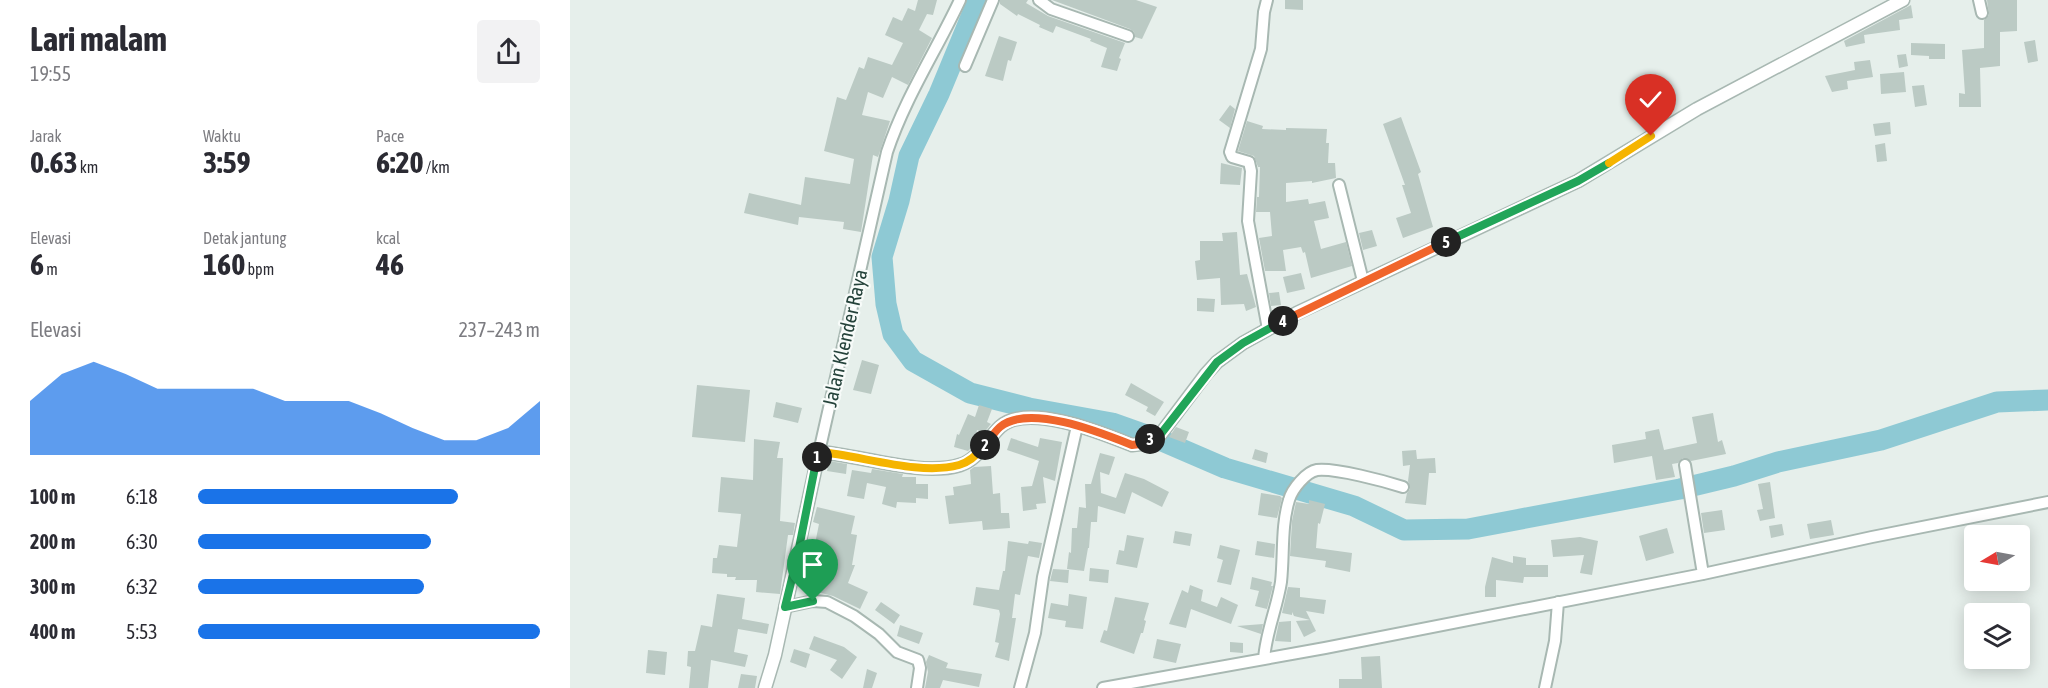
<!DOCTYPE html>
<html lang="id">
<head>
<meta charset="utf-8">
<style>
	body { margin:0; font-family:"Asap Condensed",sans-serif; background:#f2f2f3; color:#2b2b33; height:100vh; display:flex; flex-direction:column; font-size:22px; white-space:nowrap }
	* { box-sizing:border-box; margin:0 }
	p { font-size:20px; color:#7c7c81 }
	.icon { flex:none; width:33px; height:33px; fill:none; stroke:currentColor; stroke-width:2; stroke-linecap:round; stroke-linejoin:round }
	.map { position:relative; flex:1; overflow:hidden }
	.side { display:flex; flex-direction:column; background:#fff; width:570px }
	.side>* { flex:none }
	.needle { width:39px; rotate:260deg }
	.buttons { position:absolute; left:1394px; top:525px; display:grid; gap:12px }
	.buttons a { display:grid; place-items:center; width:66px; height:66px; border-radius:6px; background:#fff; box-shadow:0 3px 15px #0003; font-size:30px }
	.pin { position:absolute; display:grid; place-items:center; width:51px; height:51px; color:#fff; margin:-62px -26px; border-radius:50% 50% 50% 0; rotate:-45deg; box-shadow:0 0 6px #0007 }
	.pin .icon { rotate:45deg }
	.km { position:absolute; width:30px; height:30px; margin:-15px; border-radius:50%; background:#222; color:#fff; font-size:16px; line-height:30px; text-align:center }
	.round { display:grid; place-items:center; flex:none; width:63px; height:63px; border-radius:6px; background:#f2f2f3 }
	.overview { display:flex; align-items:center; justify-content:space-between; height:102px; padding:0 30px }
	h1 { font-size:33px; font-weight:700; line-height:45px }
	.figures { display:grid; grid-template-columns:repeat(3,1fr); gap:9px; height:102px; padding:6px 30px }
	.figures div { display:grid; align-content:center }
	.figures b { font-size:30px; font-weight:700 }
	.figures small { font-size:16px; font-weight:400 }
	.figures p { font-size:16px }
	.chart { height:168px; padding:12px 30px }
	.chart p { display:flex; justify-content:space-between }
	.chart svg { width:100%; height:108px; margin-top:6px; fill:#1a73e8; opacity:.7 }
	ul { padding:0 30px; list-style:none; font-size:20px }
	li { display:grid; grid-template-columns:96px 72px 1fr; align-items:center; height:45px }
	li i { height:15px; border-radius:8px; background:#1a73e8 }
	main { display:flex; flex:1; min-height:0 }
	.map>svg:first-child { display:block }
</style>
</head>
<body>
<main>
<section class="side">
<div class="overview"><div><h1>Lari malam</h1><p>19:55</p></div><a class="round"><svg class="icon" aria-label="share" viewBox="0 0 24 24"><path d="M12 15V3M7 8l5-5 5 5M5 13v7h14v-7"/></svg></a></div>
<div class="figures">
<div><p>Jarak</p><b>0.63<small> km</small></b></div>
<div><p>Waktu</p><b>3:59</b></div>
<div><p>Pace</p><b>6:20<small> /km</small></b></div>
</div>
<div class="figures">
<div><p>Elevasi</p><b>6<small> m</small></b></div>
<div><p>Detak jantung</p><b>160<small> bpm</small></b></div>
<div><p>kcal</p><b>46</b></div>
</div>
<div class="chart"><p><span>Elevasi</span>237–243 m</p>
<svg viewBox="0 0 160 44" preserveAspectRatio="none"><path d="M0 44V22L10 11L20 6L30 11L40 17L50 17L60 17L70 17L80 22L90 22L100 22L110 27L120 33L130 38L140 38L150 33L160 22V44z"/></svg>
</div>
<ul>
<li><b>100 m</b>6:18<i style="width:76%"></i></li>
<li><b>200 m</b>6:30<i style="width:68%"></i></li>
<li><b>300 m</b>6:32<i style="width:66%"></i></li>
<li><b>400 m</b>5:53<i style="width:100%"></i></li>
</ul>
</section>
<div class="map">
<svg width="1478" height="688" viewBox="0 0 1478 688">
	<rect width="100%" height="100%" fill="#e6efeb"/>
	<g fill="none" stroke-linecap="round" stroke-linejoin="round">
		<path stroke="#8ec9d4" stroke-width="21" d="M 408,0 L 369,94 L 339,156 L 329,201 L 312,257 L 316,304 L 323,334 L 343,361 L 400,393 L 459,408 L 542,423 L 590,440 L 655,468 L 784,506 L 834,530 L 898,529 L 1110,489 L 1164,476 L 1208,462 L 1311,440 L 1427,402 L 1478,400"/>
	</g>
	<path fill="#bbcac4" d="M 348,0 L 367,0 L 363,15 L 357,14 L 349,30 L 362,38 L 338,85 L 322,77 L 313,98 L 298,92 L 292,115 L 320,121 L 308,157 L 303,155 L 291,232 L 273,229 L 274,222 L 229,217 L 228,225 L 174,213 L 179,193 L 231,205 L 235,177 L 280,184 L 284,159 L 254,151 L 267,97 L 276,100 L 289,67 L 294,69 L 298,57 L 322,65 L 333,43 L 315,35 L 323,17 L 332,21 L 338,8 L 345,11 Z
		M 430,0 L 458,0 L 456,3 L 478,16 L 555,43 L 549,58 L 551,59 L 547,71 L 531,67 L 537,48 L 520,41 L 521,39 L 486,26 L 483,33 L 469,27 L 470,25 L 448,14 L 447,16 L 430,4 Z
		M 482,0 L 566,0 L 587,7 L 572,39 L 565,37 L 564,32 L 560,29 Z
		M 715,0 L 733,0 L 733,10 L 715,9 Z
		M 1417,0 L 1447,0 L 1447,31 L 1430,32 L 1430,66 L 1410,68 L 1411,107 L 1389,107 L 1389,93 L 1395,94 L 1392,50 L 1414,48 L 1414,20 L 1419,15 Z
		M 1341,5 L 1343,18 L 1329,20 L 1330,30 L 1294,35 L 1295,43 L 1276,47 L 1274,41 Z
		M 429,36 L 447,42 L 441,61 L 438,60 L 433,81 L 415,76 Z
		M 1465,40 L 1468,61 L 1458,63 L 1454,42 Z
		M 1341,43 L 1375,44 L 1375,59 L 1359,59 L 1359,56 L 1341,55 Z
		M 1336,54 L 1338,66 L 1329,68 L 1327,55 Z
		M 1300,60 L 1303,77 L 1277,81 L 1278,89 L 1262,92 L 1255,76 L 1285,70 L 1284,62 Z
		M 1334,72 L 1336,92 L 1311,94 L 1310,74 Z
		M 1354,85 L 1357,105 L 1345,107 L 1342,86 Z
		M 660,105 L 665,109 L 660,128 L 649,120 Z
		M 831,117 L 851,172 L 848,174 L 863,227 L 833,238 L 826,218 L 841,213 L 832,185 L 835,185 L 813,124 Z
		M 677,121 L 693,126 L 692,129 L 716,130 L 716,128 L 757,129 L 756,143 L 759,143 L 758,163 L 765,163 L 766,178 L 742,183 L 742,181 L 716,183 L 716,202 L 738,199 L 739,204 L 755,201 L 759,218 L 744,221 L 751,249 L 776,242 L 782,266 L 741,278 L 735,252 L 733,253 L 731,247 L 713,250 L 716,271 L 695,271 L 689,238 L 702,236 L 700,212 L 686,212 L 687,197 L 689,197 L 690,167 L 688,167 L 684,156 L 668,151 Z
		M 1320,122 L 1321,134 L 1305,136 L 1303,124 Z
		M 1315,143 L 1317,161 L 1307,162 L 1305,145 Z
		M 651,163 L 672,168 L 670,185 L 650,184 Z
		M 802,230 L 807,246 L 793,250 L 789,233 Z
		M 667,232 L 670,275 L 677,274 L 686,307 L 676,311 L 674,304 L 651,305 L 650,278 L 627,280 L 625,261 L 630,260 L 630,241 L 653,241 L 652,233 Z
		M 731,273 L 735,289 L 717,293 L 713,277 Z
		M 709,292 L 711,305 L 701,306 L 699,293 Z
		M 627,298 L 645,299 L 644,312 L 627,311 Z
		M 292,360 L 309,365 L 301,394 L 283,390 Z
		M 561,383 L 594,402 L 585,416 L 576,411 L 578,407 L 555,395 Z
		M 127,385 L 180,390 L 175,442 L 122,437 Z
		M 206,402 L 232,408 L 228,423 L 203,417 Z
		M 409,405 L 422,409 L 417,422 L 421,424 L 420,425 L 414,433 L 407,430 L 403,446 L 398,451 L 384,447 L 387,434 L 389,435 L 398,414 L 405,417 Z
		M 1143,413 L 1148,442 L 1152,440 L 1156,454 L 1121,461 L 1113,458 L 1108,463 L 1102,464 L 1105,477 L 1086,480 L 1082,456 L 1044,463 L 1042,445 L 1076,439 L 1075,432 L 1089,429 L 1094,450 L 1127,443 L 1122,417 Z
		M 606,427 L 619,432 L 615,443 L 599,437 Z
		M 441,438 L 468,447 L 470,438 L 492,442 L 485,481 L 473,477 L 476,503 L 466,504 L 467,509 L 453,511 L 451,487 L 462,486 L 469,461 L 437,450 Z
		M 184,439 L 210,442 L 207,458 L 213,458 L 210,521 L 225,523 L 223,535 L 218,535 L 210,594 L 186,592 L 187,580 L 165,580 L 166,577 L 157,577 L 157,574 L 142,573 L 143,558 L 147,558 L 149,545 L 167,547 L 171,514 L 148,512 L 151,477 L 183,480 Z
		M 685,449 L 698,453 L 696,463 L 682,459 Z
		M 846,450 L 847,459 L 865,458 L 866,473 L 859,473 L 856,505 L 835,503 L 837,493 L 840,489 L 838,481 L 840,465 L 833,466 L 832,451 Z
		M 530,453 L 545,457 L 539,475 L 530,472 L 531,493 L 546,498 L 555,473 L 574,479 L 599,492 L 592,507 L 562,492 L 555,514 L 528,506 L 527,522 L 521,522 L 519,548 L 518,548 L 514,571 L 497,569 L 499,552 L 501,553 L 502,528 L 507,528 L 509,507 L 516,508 L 515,484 L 521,484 Z
		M 259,461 L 277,464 L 276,474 L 257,471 Z
		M 421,466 L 423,494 L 430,493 L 431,513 L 439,513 L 440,528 L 413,530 L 412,521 L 379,524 L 375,496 L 384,495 L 383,487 L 401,484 L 400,470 L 404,467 Z
		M 302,469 L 333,474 L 332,477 L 346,477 L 346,484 L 358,484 L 358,499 L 346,498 L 346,503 L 327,502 L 326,508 L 312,504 L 316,487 L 297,483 L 294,499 L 277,496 L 282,470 L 301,473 Z
		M 1200,482 L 1205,518 L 1190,521 L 1187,510 L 1193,509 L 1188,484 Z
		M 691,493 L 710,496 L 712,498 L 707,518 L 688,515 Z
		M 739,500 L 755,504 L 750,524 L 748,523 L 746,548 L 782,553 L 780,572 L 755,567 L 756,561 L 720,556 L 722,521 L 726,502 L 739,504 Z
		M 247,507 L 285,516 L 281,534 L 287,535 L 282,565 L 285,565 L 278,583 L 298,592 L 290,609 L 263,596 L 239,590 L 244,575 L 247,576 L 257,547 L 245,544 L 249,524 L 243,522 Z
		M 1152,510 L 1155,530 L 1134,533 L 1131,513 Z
		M 1261,520 L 1264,535 L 1240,539 L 1237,524 Z
		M 1212,524 L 1214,535 L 1201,538 L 1199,526 Z
		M 1097,528 L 1104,553 L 1076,561 L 1069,536 Z
		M 605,531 L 622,534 L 620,546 L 603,543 Z
		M 557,535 L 574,538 L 567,568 L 546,564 L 549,550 L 554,551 Z
		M 1010,537 L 1028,541 L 1022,575 L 1010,573 L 1014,555 L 983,557 L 981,540 Z
		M 438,541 L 458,544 L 459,541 L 472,543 L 469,558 L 458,556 L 450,595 L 445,594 L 442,618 L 446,618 L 439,661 L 425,657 L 429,643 L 425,642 L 430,614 L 429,610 L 403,605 L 406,587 L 429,590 L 433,571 L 435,571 Z
		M 687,541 L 705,544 L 704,558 L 685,555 Z
		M 650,545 L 670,550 L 661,585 L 647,582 L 653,560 L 647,558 Z
		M 943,556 L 956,558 L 956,565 L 978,565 L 978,577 L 954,577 L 953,583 L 926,580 L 926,597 L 915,597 L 915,587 L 922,557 L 943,563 Z
		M 520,568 L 539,570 L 538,583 L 519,581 Z
		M 483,569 L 499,570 L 498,583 L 480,581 Z
		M 682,577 L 702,582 L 701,586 L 703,586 L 697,609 L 685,606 L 689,591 L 680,589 Z
		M 620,585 L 633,590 L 631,601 L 647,607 L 651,597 L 668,605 L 661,624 L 621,609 L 616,628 L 599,624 L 612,590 L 618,593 Z
		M 718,587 L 730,588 L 730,597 L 756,600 L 754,614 L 736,611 L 746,631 L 734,637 L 726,621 L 740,620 L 724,616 L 722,612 L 722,615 L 712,613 Z
		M 147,594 L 175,598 L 172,619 L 199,624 L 197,634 L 168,629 L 164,652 L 178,655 L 175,667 L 141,660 L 138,688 L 119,688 L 121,667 L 117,666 L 118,651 L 125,651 L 131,625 L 142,627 Z
		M 499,594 L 517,597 L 513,629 L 495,627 L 496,621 L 478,618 L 481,603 L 498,606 Z
		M 545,597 L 579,603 L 574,620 L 576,621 L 573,633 L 571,633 L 564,654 L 530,642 L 534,630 L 537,631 Z
		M 311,602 L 330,615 L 324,624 L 305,610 Z
		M 721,621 L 721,642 L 705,641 L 709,622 Z
		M 693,624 L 691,634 L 667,626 Z
		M 330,625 L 353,633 L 349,644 L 327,636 Z
		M 244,636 L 274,647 L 287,657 L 272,679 L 260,670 L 267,660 L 239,649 Z
		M 587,639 L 611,644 L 606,663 L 583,658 Z
		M 660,642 L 673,643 L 673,653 L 660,652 Z
		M 224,649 L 240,654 L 236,668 L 220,662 Z
		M 78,650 L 97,652 L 95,675 L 76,673 Z
		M 359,655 L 378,663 L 376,668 L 412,674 L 409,687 L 373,680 L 370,688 L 355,688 L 358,672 L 356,662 Z
		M 810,656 L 812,688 L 769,688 L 769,679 L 792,679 L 791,657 Z
		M 297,669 L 307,673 L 302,688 L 293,688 Z
		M 171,674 L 187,676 L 185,688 L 168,688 Z"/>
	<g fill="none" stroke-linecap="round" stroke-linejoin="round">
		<defs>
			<path id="minor" d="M 469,0 L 481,9 L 558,36
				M 697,0 L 694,12 L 691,49 L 660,152 L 662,157 L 679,162 L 681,171 L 678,221 L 698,329
				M 1409,0 L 1412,13
				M 395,66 L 423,0
				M 769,185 L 793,281
				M 249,452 L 317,152 C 335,98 366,51 390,0
				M 1115,465 L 1133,574
				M 215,607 L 243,601 L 257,602 L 284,616 L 309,634 L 327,652 L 348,660 L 350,668 L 347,688
				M 694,659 C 696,632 707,608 711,582 C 714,555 711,526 719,500 C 722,489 736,472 747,470 C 766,468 814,481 833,487
				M 450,688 L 465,633 L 473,577 L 507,426
				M 533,688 L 755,648 L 1133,574 L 1302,537 L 1478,502
				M 975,688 L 985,641 L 988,602"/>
			<path id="tertiary" d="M 195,688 L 205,655 L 249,452 C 290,455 351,477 390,465 C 409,459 416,440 430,427 C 457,402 532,433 562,445 L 570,444 L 590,435 L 636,374 L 647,362 L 673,343 L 727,313 L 1008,181 L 1127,109 L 1333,0"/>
		</defs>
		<use href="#minor" stroke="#a8b8b2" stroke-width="14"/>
		<use href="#tertiary" stroke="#a8b8b2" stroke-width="15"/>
		<use href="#minor" stroke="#fff" stroke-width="10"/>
		<use href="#tertiary" stroke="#fff" stroke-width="12"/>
	</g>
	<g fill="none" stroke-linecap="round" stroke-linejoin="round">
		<defs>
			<path id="split-1" d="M 243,601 L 215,607 L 227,558 L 247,457"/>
			<path id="split-2" d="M 247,457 L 249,452 C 290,455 349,476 389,465 C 400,462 408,454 415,445"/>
			<path id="split-3" d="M 415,445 C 420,440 424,432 430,427 C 459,403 532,433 562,445 L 570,444 L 580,439"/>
			<path id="split-4" d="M 580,439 L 590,435 L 647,362 L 673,343 L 713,321"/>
			<path id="split-5" d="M 713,321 L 876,242"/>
			<path id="split-6" d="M 876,242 L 1008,181 L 1039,163"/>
			<path id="split-7" d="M 1039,163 L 1081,136"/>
		</defs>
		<use href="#split-1" stroke="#fff" stroke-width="12"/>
		<use href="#split-2" stroke="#fff" stroke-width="12"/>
		<use href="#split-3" stroke="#fff" stroke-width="12"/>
		<use href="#split-4" stroke="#fff" stroke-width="12"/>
		<use href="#split-5" stroke="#fff" stroke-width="12"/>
		<use href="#split-6" stroke="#fff" stroke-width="12"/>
		<use href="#split-7" stroke="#fff" stroke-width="12"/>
		<use href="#split-1" stroke="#22a559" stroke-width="8"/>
		<use href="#split-2" stroke="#f5b400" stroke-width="8"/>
		<use href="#split-3" stroke="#f0652b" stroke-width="8"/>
		<use href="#split-4" stroke="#22a559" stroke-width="8"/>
		<use href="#split-5" stroke="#f0652b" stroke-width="8"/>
		<use href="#split-6" stroke="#22a559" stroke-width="8"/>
		<use href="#split-7" stroke="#f5b400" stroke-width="8"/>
	</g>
	<g text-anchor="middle" stroke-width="4.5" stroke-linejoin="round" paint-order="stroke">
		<g font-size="20" fill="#24423a" stroke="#f7fbf9">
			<text transform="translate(275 338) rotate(-77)" y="7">Jalan Klender Raya</text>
		</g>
	</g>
</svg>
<div class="buttons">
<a><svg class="needle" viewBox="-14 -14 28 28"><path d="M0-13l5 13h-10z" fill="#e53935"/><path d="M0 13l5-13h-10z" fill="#7c7c81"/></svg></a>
<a><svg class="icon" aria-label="layers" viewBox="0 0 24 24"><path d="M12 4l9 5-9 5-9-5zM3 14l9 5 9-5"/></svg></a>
</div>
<div class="pin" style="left:243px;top:601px;background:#1e9e55"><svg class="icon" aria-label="arrive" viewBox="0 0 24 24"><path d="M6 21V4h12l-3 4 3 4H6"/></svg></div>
<div class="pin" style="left:1081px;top:136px;background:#d93025"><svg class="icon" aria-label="check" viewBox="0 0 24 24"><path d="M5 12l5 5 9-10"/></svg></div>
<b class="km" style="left:247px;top:457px">1</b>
<b class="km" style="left:415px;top:445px">2</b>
<b class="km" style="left:580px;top:439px">3</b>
<b class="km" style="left:713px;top:321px">4</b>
<b class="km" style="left:876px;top:242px">5</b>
</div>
</main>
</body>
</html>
